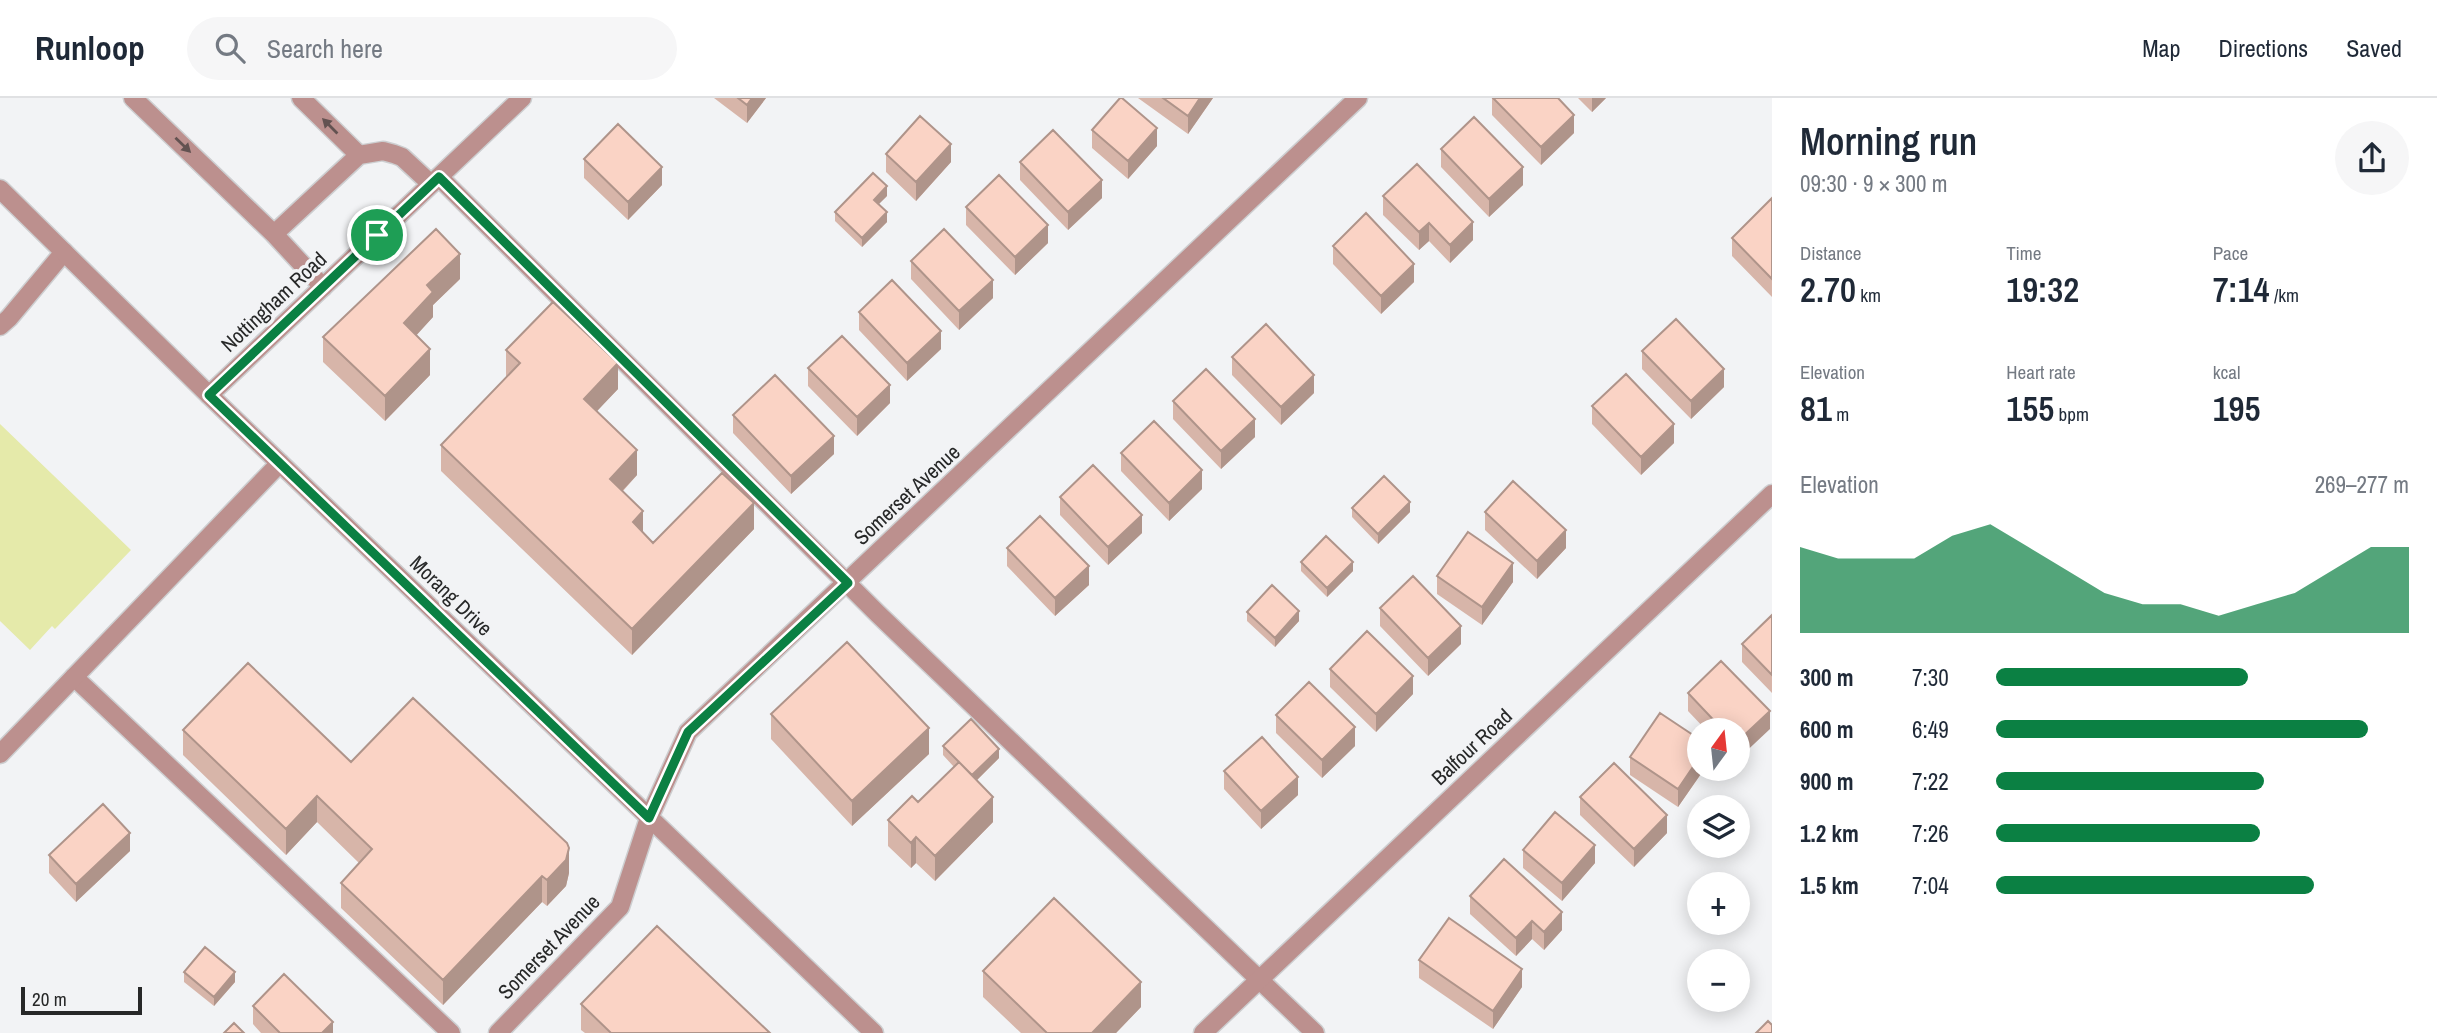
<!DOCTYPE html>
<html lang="en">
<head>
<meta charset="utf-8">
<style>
	body { margin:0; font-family:"Archivo Narrow",sans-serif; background:#f6f6f7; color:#1f2937; height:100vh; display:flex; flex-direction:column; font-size:26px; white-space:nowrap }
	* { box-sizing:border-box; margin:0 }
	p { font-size:23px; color:#747a83 }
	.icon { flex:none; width:38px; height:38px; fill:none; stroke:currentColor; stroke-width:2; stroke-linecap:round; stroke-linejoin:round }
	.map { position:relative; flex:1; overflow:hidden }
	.side { display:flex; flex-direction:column; background:#fff; width:665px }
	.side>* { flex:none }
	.needle { width:46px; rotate:15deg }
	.fabs { position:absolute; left:1687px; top:620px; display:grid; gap:14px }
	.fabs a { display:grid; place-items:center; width:63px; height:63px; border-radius:50%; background:#fff; box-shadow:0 4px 18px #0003; font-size:35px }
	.scale { position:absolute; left:21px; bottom:18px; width:121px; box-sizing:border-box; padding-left:7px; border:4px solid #272828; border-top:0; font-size:19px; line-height:24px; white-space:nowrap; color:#272828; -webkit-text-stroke:5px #f2f3f5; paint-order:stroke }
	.pin { position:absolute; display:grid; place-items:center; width:60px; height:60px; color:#fff; margin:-30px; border:4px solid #fff; border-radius:50%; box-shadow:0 2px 7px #0007 }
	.round { display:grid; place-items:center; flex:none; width:74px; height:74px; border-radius:37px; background:#f6f6f7 }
	.summary { display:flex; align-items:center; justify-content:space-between; height:119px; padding:0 28px }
	h1 { font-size:38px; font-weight:600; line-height:52px }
	.stats { display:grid; grid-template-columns:repeat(3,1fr); gap:10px; height:119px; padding:7px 28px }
	.stats div { display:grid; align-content:center }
	.stats b { font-size:35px; font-weight:600 }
	.stats small { font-size:19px; font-weight:400 }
	.stats p { font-size:19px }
	.chart { height:196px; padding:14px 28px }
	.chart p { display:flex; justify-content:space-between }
	.chart svg { width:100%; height:126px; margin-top:7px; fill:#0b8043; opacity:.7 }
	ul { padding:0 28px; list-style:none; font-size:23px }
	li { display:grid; grid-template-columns:112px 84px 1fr; align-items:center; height:52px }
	li i { height:18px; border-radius:9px; background:#0b8043 }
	header { display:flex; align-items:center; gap:42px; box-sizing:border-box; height:98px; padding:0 35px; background:#fff; border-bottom:2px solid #e0e1e3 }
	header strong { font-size:33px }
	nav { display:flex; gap:38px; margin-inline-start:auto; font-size:24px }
	.search { width:490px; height:63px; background:#f6f6f7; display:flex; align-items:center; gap:18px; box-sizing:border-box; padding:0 24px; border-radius:38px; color:#747a83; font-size:26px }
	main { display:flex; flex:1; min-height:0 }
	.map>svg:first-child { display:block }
</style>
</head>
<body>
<header>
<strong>Runloop</strong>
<div class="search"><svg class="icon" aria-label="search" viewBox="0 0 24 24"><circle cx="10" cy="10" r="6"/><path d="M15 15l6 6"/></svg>Search here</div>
<nav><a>Map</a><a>Directions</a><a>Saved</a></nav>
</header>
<main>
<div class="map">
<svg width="1772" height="935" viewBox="0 0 1772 935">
	<rect width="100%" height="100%" fill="#f2f3f5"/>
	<path fill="#e5eaaa" d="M 0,326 L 131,452 L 55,531 L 52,528 L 30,552 L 0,523 Z"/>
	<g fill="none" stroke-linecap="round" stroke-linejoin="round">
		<defs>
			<path id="service" d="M 133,0 L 274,136 L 323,189
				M 301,0 L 359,57
				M 439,79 L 878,516 L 1315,935
				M 274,136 L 359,57 L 383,53 L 394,56 L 402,59 L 431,86
				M 0,228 L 9,220 L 64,154
				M 74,579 L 451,935"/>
			<path id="minor" d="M 209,297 L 522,0
				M 0,656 L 280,365
				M 498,935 L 620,809 L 649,720 L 688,634 L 1358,0
				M 1203,935 L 1772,396"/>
			<path id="tertiary" d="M 0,91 L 209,297 L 874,935"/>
		</defs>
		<use href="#service" stroke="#cdced0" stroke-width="21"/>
		<use href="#minor" stroke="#cdced0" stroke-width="21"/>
		<use href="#tertiary" stroke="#cdced0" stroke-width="21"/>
		<use href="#service" stroke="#bc908e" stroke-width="18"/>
		<use href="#minor" stroke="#bc908e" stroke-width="18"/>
		<use href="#tertiary" stroke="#bc908e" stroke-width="18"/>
	</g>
	<path fill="#d7b5a9" d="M 714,0 L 766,0 L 747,25 Z
		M 1138,0 L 1213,0 L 1188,36 Z
		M 1492,0 L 1558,0 L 1574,35 L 1541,67 L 1492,17 Z
		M 1578,0 L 1606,0 L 1592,14 Z
		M 1092,32 L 1157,48 L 1128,81 L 1092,50 Z
		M 1441,51 L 1523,87 L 1489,119 L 1441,69 Z
		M 886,56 L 951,64 L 916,103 L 886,74 Z
		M 584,61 L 662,87 L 628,122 L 584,80 Z
		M 1020,64 L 1102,100 L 1068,132 L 1020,82 Z
		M 887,98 L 878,106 L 887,124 L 862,149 L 835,123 L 835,114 Z
		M 1383,98 L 1473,142 L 1450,165 L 1429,143 L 1419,152 L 1383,117 Z
		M 1772,100 L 1772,199 L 1732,158 L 1732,140 Z
		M 966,109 L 1048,145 L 1015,177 L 966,127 Z
		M 1333,148 L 1414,184 L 1381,216 L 1333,166 Z
		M 911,163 L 993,200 L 959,232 L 911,181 Z
		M 460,181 L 433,207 L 433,219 L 416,237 L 430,277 L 385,323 L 323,264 L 323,239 Z
		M 859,214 L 941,251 L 907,283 L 859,232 Z
		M 506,252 L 618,291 L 596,313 L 637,377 L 623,393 L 643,435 L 653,445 L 754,431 L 632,557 L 441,373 L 441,347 L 507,279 L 506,278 Z
		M 1642,253 L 1724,289 L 1691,321 L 1642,271 Z
		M 1232,259 L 1314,295 L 1281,327 L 1232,277 Z
		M 808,270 L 890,305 L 857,338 L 808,288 Z
		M 1173,303 L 1255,339 L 1221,371 L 1173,321 Z
		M 1592,308 L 1674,345 L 1641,377 L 1592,326 Z
		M 733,317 L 834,356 L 791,396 L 733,335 Z
		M 1121,355 L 1202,391 L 1169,423 L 1121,373 Z
		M 1060,399 L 1142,435 L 1108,467 L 1060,417 Z
		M 1352,410 L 1410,414 L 1378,446 L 1352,419 Z
		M 1485,414 L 1566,450 L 1537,481 L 1485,432 Z
		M 1007,450 L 1089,487 L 1055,518 L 1007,468 Z
		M 1301,464 L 1353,473 L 1327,499 L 1301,473 Z
		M 1437,478 L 1513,484 L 1482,527 L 1437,496 Z
		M 1380,510 L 1461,546 L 1428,578 L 1380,528 Z
		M 1247,514 L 1299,523 L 1275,549 L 1247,523 Z
		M 1772,517 L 1772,595 L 1742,564 L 1742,546 Z
		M 1330,571 L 1413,596 L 1376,634 L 1330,589 Z
		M 1688,595 L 1770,631 L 1706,632 L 1688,613 Z
		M 771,616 L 929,656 L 852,728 L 771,641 Z
		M 1276,617 L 1355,648 L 1322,680 L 1276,635 Z
		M 183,632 L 351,664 L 569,775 L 566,788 L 547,808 L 542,804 L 443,907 L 341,810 L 341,785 L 359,765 L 317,724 L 286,757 L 183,657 Z
		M 943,648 L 999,660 L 977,682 L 993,724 L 935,783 L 916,765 L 911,770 L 888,748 L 888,722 L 918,704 L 954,669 L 943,657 Z
		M 1630,659 L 1699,670 L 1705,670 L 1678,709 L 1630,677 Z
		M 1224,673 L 1298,697 L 1261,731 L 1224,691 Z
		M 1580,699 L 1667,735 L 1634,769 L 1580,717 Z
		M 1523,752 L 1595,765 L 1562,803 L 1523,770 Z
		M 130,753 L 76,804 L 49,775 L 49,757 Z
		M 1470,798 L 1562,832 L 1544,852 L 1532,841 L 1516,858 L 1470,816 Z
		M 1419,862 L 1522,889 L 1493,931 L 1419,880 Z
		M 983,873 L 1141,909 L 1116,935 L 1021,935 L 983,899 Z
		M 184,874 L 235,884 L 214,908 L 184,884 Z
		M 581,906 L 770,935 L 585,935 L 581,932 Z
		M 253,908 L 333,935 L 261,935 L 253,926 Z"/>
	<path fill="#af948a" d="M 752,0 L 766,0 L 747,25 L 747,7 Z
		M 1200,0 L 1213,0 L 1188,36 L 1188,18 Z
		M 1592,0 L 1606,0 L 1592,14 Z
		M 1574,17 L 1574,35 L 1541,67 L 1541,49 Z
		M 1157,30 L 1157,48 L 1128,81 L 1128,63 Z
		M 951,46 L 951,64 L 916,103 L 916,84 Z
		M 662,69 L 662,87 L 628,122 L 628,104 Z
		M 1523,69 L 1523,87 L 1489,119 L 1489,101 Z
		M 1102,82 L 1102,100 L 1068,132 L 1068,114 Z
		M 887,88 L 887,98 L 874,111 L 874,102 Z
		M 887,114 L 887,124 L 862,149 L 862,140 Z
		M 1473,124 L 1473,142 L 1450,165 L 1450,147 Z
		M 1429,125 L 1429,143 L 1419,152 L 1419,134 Z
		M 1048,127 L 1048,145 L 1015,177 L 1015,159 Z
		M 460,156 L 460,181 L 433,207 L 433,219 L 404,251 L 404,225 L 427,187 Z
		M 1414,166 L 1414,184 L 1381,216 L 1381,198 Z
		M 993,182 L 993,200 L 959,232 L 959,213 Z
		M 941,233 L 941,251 L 907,283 L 907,265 Z
		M 430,251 L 430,277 L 385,323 L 385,298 Z
		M 618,265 L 618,291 L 584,327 L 584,301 Z
		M 1724,271 L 1724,289 L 1691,321 L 1691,303 Z
		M 1314,277 L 1314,295 L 1281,327 L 1281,309 Z
		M 890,287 L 890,305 L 857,338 L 857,319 Z
		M 1255,321 L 1255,339 L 1221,371 L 1221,353 Z
		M 1674,326 L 1674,345 L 1641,377 L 1641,359 Z
		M 834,338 L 834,356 L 791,396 L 791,378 Z
		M 637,352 L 637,377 L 610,406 L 610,381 Z
		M 1202,372 L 1202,391 L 1169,423 L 1169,405 Z
		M 1410,404 L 1410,414 L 1378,446 L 1378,436 Z
		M 754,405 L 754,431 L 632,557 L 632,531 Z
		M 643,413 L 643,438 L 633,424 Z
		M 1142,417 L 1142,435 L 1108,467 L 1108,449 Z
		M 1566,432 L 1566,450 L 1537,481 L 1537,463 Z
		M 1353,464 L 1353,473 L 1327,499 L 1327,490 Z
		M 1513,465 L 1513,484 L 1482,527 L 1482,509 Z
		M 1089,468 L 1089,487 L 1055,518 L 1055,500 Z
		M 1299,513 L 1299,523 L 1275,549 L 1275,540 Z
		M 1461,528 L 1461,546 L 1428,578 L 1428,560 Z
		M 1413,578 L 1413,596 L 1376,634 L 1376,616 Z
		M 1770,613 L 1770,631 L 1738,661 L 1738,643 Z
		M 1355,629 L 1355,648 L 1322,680 L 1322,662 Z
		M 929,630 L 929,656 L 852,728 L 852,703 Z
		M 999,651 L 999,660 L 972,687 L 972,678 Z
		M 1699,660 L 1699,670 L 1705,670 L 1678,709 L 1678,691 Z
		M 1298,679 L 1298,697 L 1261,731 L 1261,713 Z
		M 317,698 L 317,724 L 286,757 L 286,731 Z
		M 993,699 L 993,724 L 935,783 L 935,758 Z
		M 1667,717 L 1667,735 L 1634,769 L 1634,751 Z
		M 130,735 L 130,753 L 76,804 L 76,786 Z
		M 916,739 L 916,765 L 911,770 L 911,745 Z
		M 1595,747 L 1595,765 L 1562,803 L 1562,785 Z
		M 569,750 L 569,775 L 566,788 L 547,808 L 547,782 Z
		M 542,778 L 542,804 L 443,907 L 443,882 Z
		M 1562,814 L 1562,832 L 1544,852 L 1544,834 Z
		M 1532,823 L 1532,841 L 1516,858 L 1516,840 Z
		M 1522,871 L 1522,889 L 1493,931 L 1493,913 Z
		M 235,874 L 235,884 L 214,908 L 214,899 Z
		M 1141,884 L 1141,909 L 1116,935 L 1092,935 Z
		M 333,924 L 333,935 L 322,935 Z"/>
	<path fill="#fad3c5" stroke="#af948a" stroke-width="2" d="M 738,0 L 752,0 L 747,7 Z
		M 1120,0 L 1122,0 L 1157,30 L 1128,63 L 1092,32 Z
		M 1163,0 L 1200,0 L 1188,18 Z
		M 1493,0 L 1558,0 L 1574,17 L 1541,49 Z
		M 920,18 L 951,46 L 916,84 L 886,56 Z
		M 1474,19 L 1523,69 L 1489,101 L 1441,51 Z
		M 618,26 L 662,69 L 628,104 L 584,61 Z
		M 1053,32 L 1102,82 L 1068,114 L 1020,64 Z
		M 1417,66 L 1473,124 L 1450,147 L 1429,125 L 1419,134 L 1383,98 Z
		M 873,75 L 887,88 L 874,102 L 887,114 L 862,140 L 835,114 Z
		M 999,77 L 1048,127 L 1015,159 L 966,109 Z
		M 1772,100 L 1772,181 L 1732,140 Z
		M 1366,115 L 1414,166 L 1381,198 L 1333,148 Z
		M 436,131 L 460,156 L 427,187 L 433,194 L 404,225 L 430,251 L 385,298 L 323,239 Z
		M 944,131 L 993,182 L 959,213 L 911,163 Z
		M 892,182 L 941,233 L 907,265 L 859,214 Z
		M 553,204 L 618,265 L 584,301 L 637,352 L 610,381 L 643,413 L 633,424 L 653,445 L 722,375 L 754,405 L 632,531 L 441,347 L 520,265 L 506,252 Z
		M 1676,221 L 1724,271 L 1691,303 L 1642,253 Z
		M 1266,226 L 1314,277 L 1281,309 L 1232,259 Z
		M 842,238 L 890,287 L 857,319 L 808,270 Z
		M 1206,271 L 1255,321 L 1221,353 L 1173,303 Z
		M 1626,276 L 1674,326 L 1641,359 L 1592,308 Z
		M 775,277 L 834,338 L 791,378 L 733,317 Z
		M 1154,323 L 1202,372 L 1169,405 L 1121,355 Z
		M 1093,367 L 1142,417 L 1108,449 L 1060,399 Z
		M 1384,378 L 1410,404 L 1378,436 L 1352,410 Z
		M 1513,383 L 1566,432 L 1537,463 L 1485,414 Z
		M 1040,418 L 1089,468 L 1055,500 L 1007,450 Z
		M 1468,434 L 1513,465 L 1482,509 L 1437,478 Z
		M 1326,438 L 1353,464 L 1327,490 L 1301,464 Z
		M 1413,478 L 1461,528 L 1428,560 L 1380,510 Z
		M 1272,487 L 1299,513 L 1275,540 L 1247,514 Z
		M 1772,517 L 1772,577 L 1742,546 Z
		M 1367,533 L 1413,578 L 1376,616 L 1330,571 Z
		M 847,544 L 929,630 L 852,703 L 771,616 Z
		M 1721,563 L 1770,613 L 1738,643 L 1738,632 L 1723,632 L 1688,595 Z
		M 248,565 L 351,664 L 413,600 L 567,745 L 569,750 L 566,762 L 547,782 L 542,778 L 443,882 L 341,785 L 372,751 L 317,698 L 286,731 L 183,632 Z
		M 1309,584 L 1355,629 L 1322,662 L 1276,617 Z
		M 1660,615 L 1699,641 L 1699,660 L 1678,691 L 1630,659 Z
		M 971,621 L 999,651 L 972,677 L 943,648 Z
		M 1262,639 L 1298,679 L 1261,713 L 1224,673 Z
		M 959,664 L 993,699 L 935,758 L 916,739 L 911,745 L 888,722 L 912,698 L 918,704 Z
		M 1614,665 L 1667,717 L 1634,751 L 1580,699 Z
		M 103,706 L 130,735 L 76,786 L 49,757 Z
		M 1555,714 L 1595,747 L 1562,785 L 1523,752 Z
		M 1504,761 L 1562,814 L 1544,834 L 1532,823 L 1516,840 L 1470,798 Z
		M 1054,800 L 1141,884 L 1092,935 L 1047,935 L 983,873 Z
		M 1449,820 L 1522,871 L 1493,913 L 1419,862 Z
		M 657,828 L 770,935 L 611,935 L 581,906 Z
		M 205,849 L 235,874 L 214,899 L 184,874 Z
		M 284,876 L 333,924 L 322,935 L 280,935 L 253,908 Z
		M 1768,923 L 1772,927 L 1772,935 L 1756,935 Z
		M 234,925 L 244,935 L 224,935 Z"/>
	<defs><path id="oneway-solid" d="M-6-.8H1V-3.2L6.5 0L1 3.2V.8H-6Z" transform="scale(1.75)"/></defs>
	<g fill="#635251">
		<use href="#oneway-solid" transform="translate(330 28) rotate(-135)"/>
		<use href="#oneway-solid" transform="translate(183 47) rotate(44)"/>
	</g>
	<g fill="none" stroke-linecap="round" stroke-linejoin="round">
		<defs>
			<path id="route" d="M 439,79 L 848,485 L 688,634 L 649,720 L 209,297 Z"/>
		</defs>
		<use href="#route" stroke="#fff" stroke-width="14"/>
		<use href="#route" stroke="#0b8043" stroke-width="9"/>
	</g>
	<g text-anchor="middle" stroke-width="7" stroke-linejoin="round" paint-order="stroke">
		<g font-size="21" fill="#272828" stroke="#f2f3f5">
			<text transform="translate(274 204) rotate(-43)" y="7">Nottingham Road</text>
			<text transform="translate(907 397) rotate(-43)" y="7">Somerset Avenue</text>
			<text transform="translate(451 498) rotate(44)" y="7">Morang Drive</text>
			<text transform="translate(1472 649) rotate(-43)" y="7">Balfour Road</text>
			<text transform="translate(549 849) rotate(-46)" y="7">Somerset Avenue</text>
		</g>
	</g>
</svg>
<div class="fabs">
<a><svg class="needle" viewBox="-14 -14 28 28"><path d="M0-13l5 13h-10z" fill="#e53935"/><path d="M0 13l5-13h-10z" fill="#747a83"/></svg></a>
<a><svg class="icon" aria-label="layers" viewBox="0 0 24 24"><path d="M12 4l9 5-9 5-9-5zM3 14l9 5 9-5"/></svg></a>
<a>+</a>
<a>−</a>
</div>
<div class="scale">20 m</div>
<div class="pin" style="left:377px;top:137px;background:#1e9e55"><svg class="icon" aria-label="arrive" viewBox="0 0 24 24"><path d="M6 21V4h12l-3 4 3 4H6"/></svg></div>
</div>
<section class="side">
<div class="summary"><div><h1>Morning run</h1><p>09:30 · 9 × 300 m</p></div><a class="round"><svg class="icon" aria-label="share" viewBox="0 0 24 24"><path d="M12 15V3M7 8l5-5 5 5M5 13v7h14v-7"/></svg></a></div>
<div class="stats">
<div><p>Distance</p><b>2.70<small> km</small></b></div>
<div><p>Time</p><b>19:32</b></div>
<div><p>Pace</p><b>7:14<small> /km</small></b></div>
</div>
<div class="stats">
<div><p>Elevation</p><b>81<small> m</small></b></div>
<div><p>Heart rate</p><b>155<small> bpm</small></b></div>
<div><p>kcal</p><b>195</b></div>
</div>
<div class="chart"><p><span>Elevation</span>269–277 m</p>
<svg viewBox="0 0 160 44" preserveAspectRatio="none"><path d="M0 44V14L10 18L20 18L30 18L40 10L50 6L60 14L70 22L80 30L90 34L100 34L110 38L120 34L130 30L140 22L150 14L160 14V44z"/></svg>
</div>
<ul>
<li><b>300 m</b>7:30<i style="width:61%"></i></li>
<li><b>600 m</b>6:49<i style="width:90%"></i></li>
<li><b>900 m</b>7:22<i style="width:65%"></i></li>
<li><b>1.2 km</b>7:26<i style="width:64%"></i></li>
<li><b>1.5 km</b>7:04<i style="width:77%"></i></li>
</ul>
</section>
</main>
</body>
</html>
